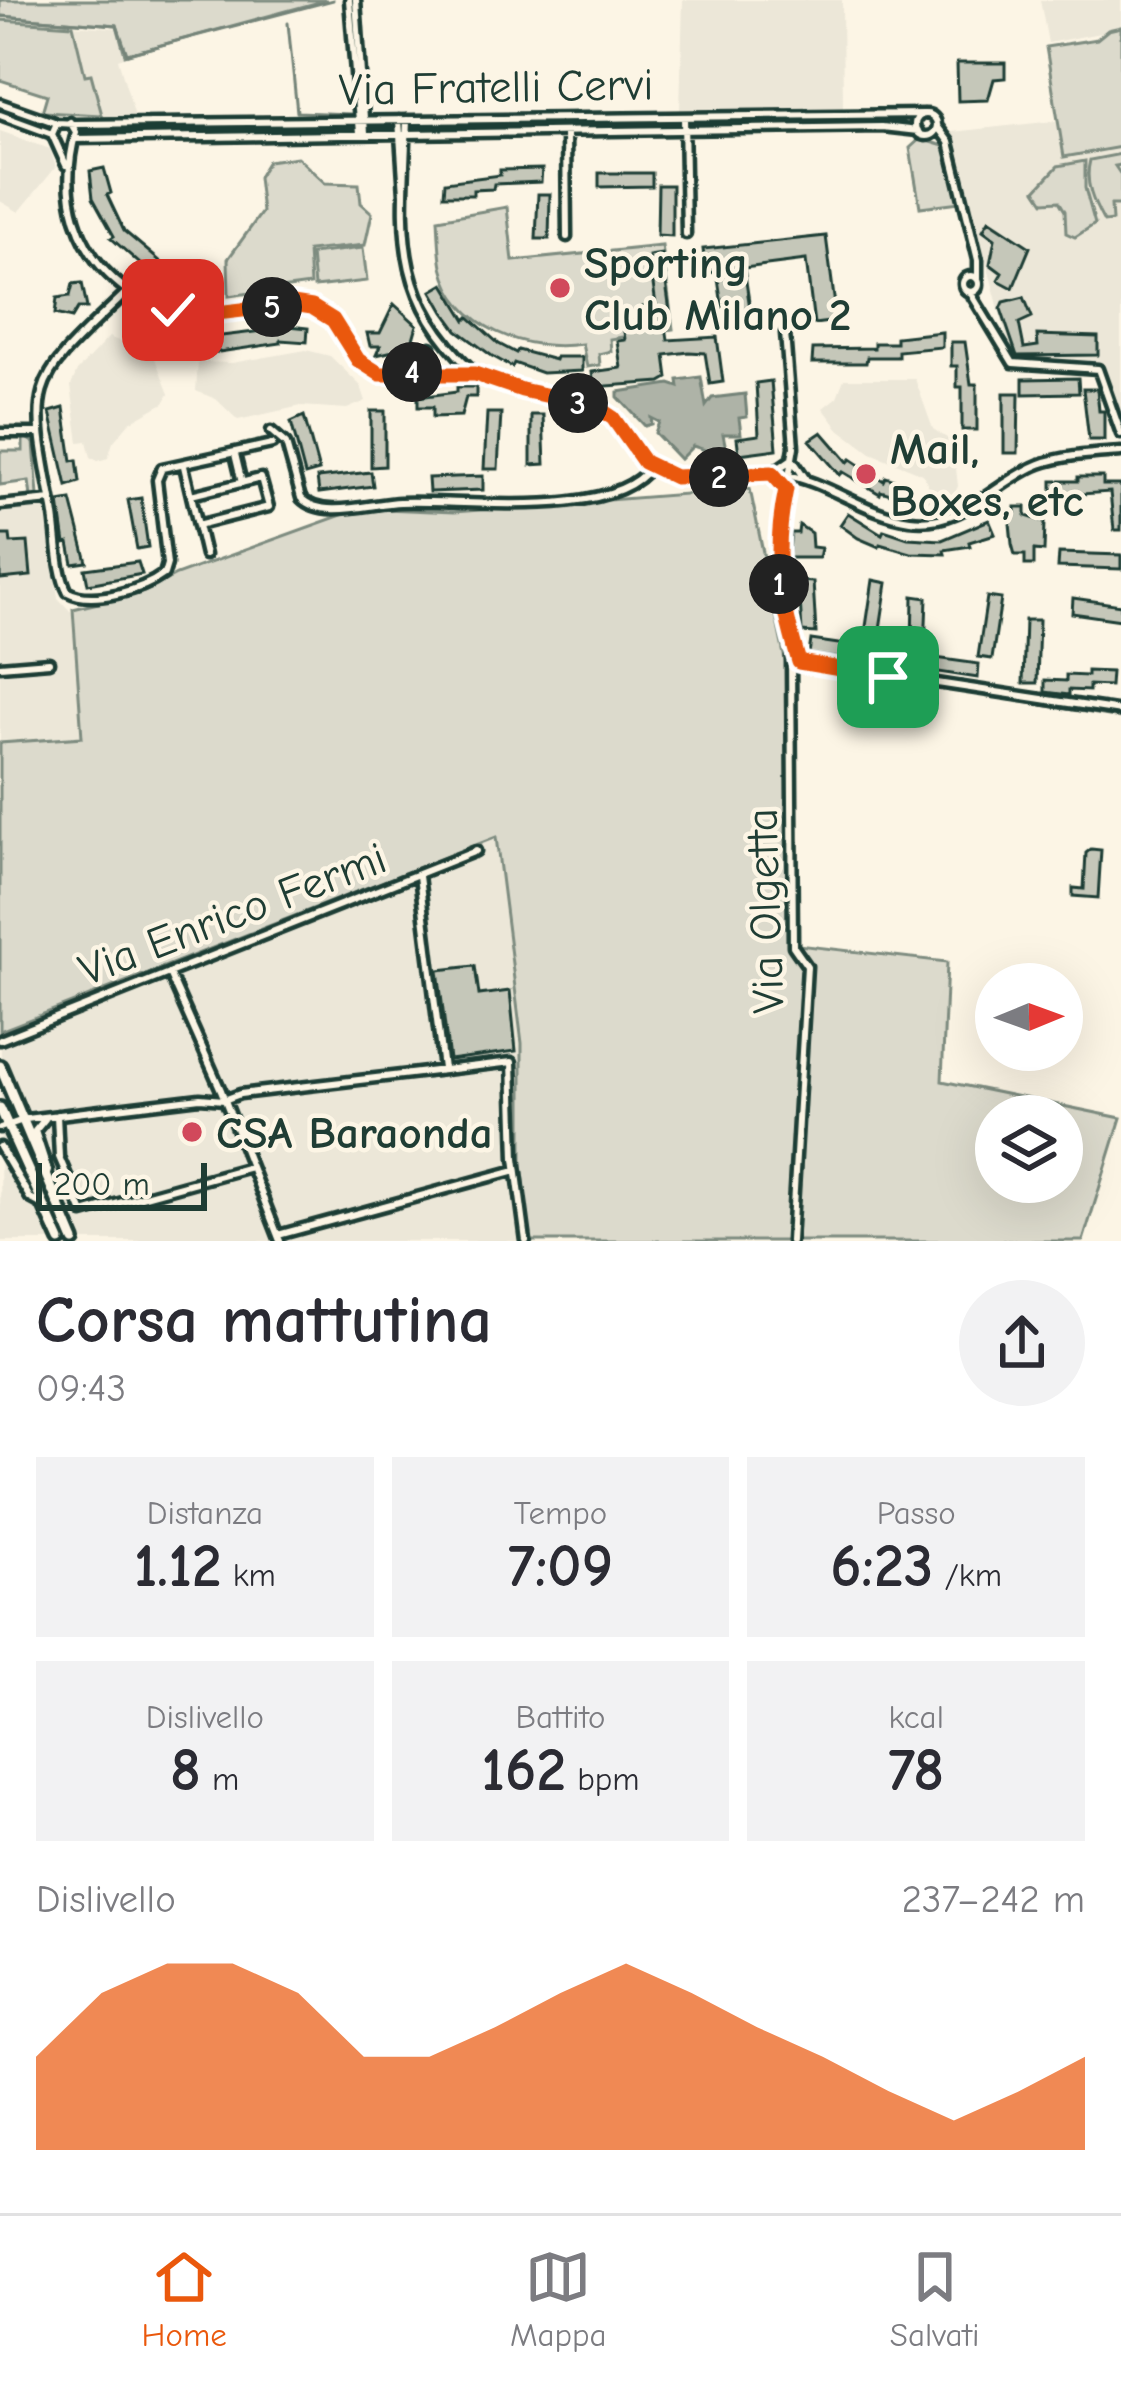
<!DOCTYPE html>
<html lang="it">
<head>
<meta charset="utf-8">
<style>
	body { margin:0; font-family:"Comic Neue",sans-serif; background:#f2f2f3; color:#2b2b33; height:100vh; display:flex; flex-direction:column; font-size:45px; white-space:nowrap }
	* { box-sizing:border-box; margin:0 }
	p { font-size:39px; color:#7c7c81 }
	.icon { flex:none; width:66px; height:66px; fill:none; stroke:currentColor; stroke-width:2; stroke-linecap:round; stroke-linejoin:round }
	.map { position:relative; height:1241px; overflow:hidden }
	.side { display:flex; flex-direction:column; background:#fff; flex:1 }
	.side>* { flex:none }
	.needle { width:78px; rotate:89deg }
	.tools { position:absolute; left:975px; top:963px; display:grid; gap:24px }
	.tools a { display:grid; place-items:center; width:108px; height:108px; border-radius:50%; background:#fff; box-shadow:0 12px 48px #0002; font-size:60px }
	.scale { position:absolute; left:36px; bottom:30px; width:171px; box-sizing:border-box; padding-left:12px; border:6px solid #1f3d34; border-top:0; font-size:33px; line-height:42px; white-space:nowrap; color:#1f3d34; -webkit-text-stroke:9px #fcf5e5; paint-order:stroke }
	.pin { position:absolute; display:grid; place-items:center; width:102px; height:102px; color:#fff; margin:-51px; border-radius:24px; box-shadow:0 6px 18px #0006 }
	.km { position:absolute; width:60px; height:60px; margin:-30px; border-radius:50%; background:#222; color:#fff; font-size:33px; line-height:60px; text-align:center }
	.round { display:grid; place-items:center; flex:none; width:126px; height:126px; border-radius:63px; background:#f2f2f3 }
	.headline { display:flex; align-items:center; justify-content:space-between; height:204px; padding:0 36px }
	h1 { font-size:66px; font-weight:600; line-height:90px }
	.stats { display:grid; grid-template-columns:repeat(3,1fr); gap:18px; height:204px; padding:12px 36px }
	.stats div { display:grid; align-content:center; border-radius:0px; background:#f2f2f3; text-align:center }
	.stats b { font-size:60px; font-weight:600 }
	.stats small { font-size:33px; font-weight:400 }
	.stats p { font-size:33px }
	.chart { height:336px; padding:24px 36px }
	.chart p { display:flex; justify-content:space-between }
	.chart svg { width:100%; height:216px; margin-top:12px; fill:#ea580c; opacity:.7 }
	.tabs { display:flex; justify-content:space-around; align-items:center; height:168px; border-top:3px solid #e1e1e2; background:#fff; font-size:33px; color:#7c7c81 }
	.tabs a { display:grid; justify-items:center; gap:6px }
	.tabs .on { color:#ea580c }
	.map>svg:first-child { display:block }
</style>
</head>
<body>
<div class="map">
<svg width="1121" height="1241" viewBox="0 0 1121 1241">
	<rect width="100%" height="100%" fill="#fcf5e5"/>
	<filter id="ink" filterUnits="userSpaceOnUse"><feTurbulence type="fractalNoise" baseFrequency=".00833" numOctaves="2"/><feDisplacementMap in="SourceGraphic" scale="24" xChannelSelector="R" yChannelSelector="G"/><feConvolveMatrix kernelMatrix="1 2 1 2 8 2 1 2 1" color-interpolation-filters="sRGB"/></filter>
	<g filter="url(#ink)">
		<path fill="#ece7d8" d="M 683,0 L 842,0 L 843,111 L 680,111 Z
			M 1040,0 L 1121,0 L 1121,29 L 1048,43 Z
			M 73,25 L 117,28 L 124,57 L 118,59 L 136,120 L 104,120 L 91,75 L 85,76 Z
			M 1121,114 L 1121,420 L 1104,363 L 1022,362 L 1011,354 L 952,132 Z
			M 0,131 L 50,149 L 56,167 L 19,212 L 0,201 Z
			M 109,337 L 154,356 L 169,394 L 164,403 L 130,422 L 113,442 L 108,458 L 98,461 L 91,457 L 87,441 L 79,442 L 71,386 L 77,371 Z
			M 306,350 L 330,356 L 361,386 L 366,401 L 347,409 L 301,406 L 238,420 L 216,399 L 196,391 L 198,362 L 232,363 Z
			M 844,379 L 915,379 L 933,429 L 953,442 L 958,486 L 953,498 L 923,502 L 928,485 L 923,474 L 871,453 L 839,429 L 823,408 L 837,397 Z
			M 44,501 L 58,598 L 73,614 L 81,736 L 0,741 L 0,505 Z
			M 495,838 L 522,1043 L 522,1165 L 531,1241 L 0,1241 L 1,1032 Z"/>
		<path fill="#dcdacc" stroke="#7e8c80" stroke-width="3" fill-rule="evenodd" d="M 0,0 L 327,0 L 125,55 L 117,25 L 0,16 Z
			M 0,20 L 73,25 L 85,75 L 91,74 L 102,115 L 42,112 L 47,95 L 0,80 Z
			M 1121,27 L 1121,147 L 1064,157 L 1046,47 L 1097,39 L 1108,30 Z
			M 920,139 L 947,147 L 960,202 L 920,207 L 910,148 Z
			M 1121,154 L 1121,165 L 1115,166 L 1121,175 L 1121,205 L 1111,205 L 1112,221 L 1104,222 C 1093,202 1084,183 1090,160 Z
			M 297,157 L 325,183 L 359,184 L 361,203 L 372,213 L 365,245 L 308,251 L 310,285 L 229,296 L 228,259 L 262,212 L 258,177 L 268,161 Z
			M 1085,161 L 1085,188 L 1095,224 L 1075,237 L 1066,233 L 1065,211 L 1059,201 L 1044,202 L 1036,190 L 1058,166 Z
			M 507,207 L 513,261 L 662,246 L 673,329 L 610,339 L 611,351 L 599,354 L 600,365 L 587,367 L 582,344 C 526,353 456,328 442,267 C 439,252 439,234 438,219 Z
			M 363,248 L 367,281 L 314,287 L 311,254 Z
			M 23,436 L 34,443 L 38,496 L 31,497 L 29,481 L 0,485 L 0,451 L 23,451 Z
			M 750,489 L 786,665 L 789,944 L 947,962 L 942,1081 L 1121,1118 L 1083,1241 L 531,1241 L 522,1165 L 522,1043 L 496,837 L 0,1031 L 0,743 L 82,737 L 73,609 L 144,592 L 176,575 L 361,508 L 454,512 ZM 996,1116 L 1062,1116 L 1062,1182 L 996,1182 Z"/>
		<path fill="#aeb3a7" stroke="#758479" stroke-width="3" d="M 701,377 L 706,406 L 712,398 L 745,394 L 747,417 L 739,418 L 741,434 L 723,434 L 727,454 L 723,456 L 693,446 L 680,459 L 655,433 L 659,422 L 651,418 L 652,424 L 645,426 L 618,397 L 618,392 L 670,384 L 679,387 L 678,380 Z"/>
		<g fill="none" stroke-linecap="round" stroke-linejoin="round">
			<path stroke="#758479" stroke-width="3" d="M 0,16 L 117,25 L 127,54 L 333,0
				M 288,23 L 297,112 L 351,114
				M 794,664 L 1121,718"/>
		</g>
		<path fill="#c5c7b9" stroke="#1f3d34" stroke-width="3" d="M 957,63 L 1005,63 L 1005,78 L 994,79 L 988,100 L 958,101 Z
			M 104,168 L 111,193 L 107,195 L 124,231 L 168,268 L 205,280 L 202,295 L 158,280 L 111,238 L 114,236 L 93,198 L 90,171 Z
			M 542,169 L 541,182 L 494,184 L 493,189 L 473,190 L 473,195 L 444,195 L 445,182 L 500,175 L 500,170 Z
			M 599,173 L 652,173 L 652,186 L 599,187 Z
			M 658,185 L 672,185 L 672,236 L 657,235 Z
			M 538,194 L 550,194 L 549,239 L 536,239 Z
			M 989,220 L 1030,247 L 1013,288 L 998,280 L 1002,273 L 990,264 L 995,239 L 983,230 Z
			M 826,236 L 837,321 L 814,324 L 806,260 L 744,268 L 751,315 L 724,319 L 717,272 L 706,273 L 703,249 Z
			M 662,254 L 670,312 L 664,313 L 668,340 L 717,337 L 723,382 L 710,384 L 705,353 L 689,352 L 665,355 L 668,378 L 661,382 L 594,387 L 592,372 L 621,368 L 617,341 L 625,340 L 623,322 L 645,319 L 643,307 L 656,305 L 649,256 Z
			M 82,283 L 87,308 L 78,308 L 72,318 L 55,314 L 57,298 L 70,296 L 73,284 Z
			M 444,284 L 466,320 L 469,317 L 499,344 L 516,353 L 518,350 L 555,360 L 556,357 L 582,357 L 582,371 L 542,373 L 514,363 L 512,367 L 492,356 L 457,330 L 444,312 L 432,291 Z
			M 1024,297 L 1032,317 L 1019,323 L 1024,348 L 1038,346 L 1037,335 L 1098,337 L 1098,355 L 1017,356 L 1001,309 L 1004,302 Z
			M 394,304 L 417,325 L 408,357 L 402,349 L 376,355 L 380,346 L 370,346 L 367,333 L 380,333 Z
			M 132,318 L 175,332 L 174,336 L 197,339 L 280,329 L 280,325 L 308,328 L 307,342 L 281,340 L 281,343 L 212,353 L 170,352 L 170,346 L 126,331 Z
			M 942,332 L 942,347 L 898,351 L 898,357 L 867,357 L 866,363 L 812,363 L 813,349 L 874,348 L 874,343 L 896,343 L 896,337 Z
			M 951,342 L 965,342 L 971,384 L 977,384 L 977,430 L 962,430 L 962,387 L 957,387 L 957,366 L 951,366 Z
			M 1078,378 L 1079,393 L 1023,394 L 1023,379 Z
			M 771,381 L 777,449 L 739,454 L 737,438 L 759,435 L 756,383 Z
			M 457,387 L 476,387 L 476,397 L 466,397 L 461,416 L 433,417 L 433,407 L 418,407 L 418,397 L 457,392 Z
			M 1083,389 L 1097,389 L 1099,411 L 1104,411 L 1104,440 L 1089,440 Z
			M 1004,393 L 1019,393 L 1018,453 L 1004,453 Z
			M 64,408 L 72,461 L 77,460 L 80,482 L 67,486 L 50,412 Z
			M 371,411 L 385,411 L 385,466 L 371,467 Z
			M 487,413 L 501,413 L 498,469 L 484,469 Z
			M 531,415 L 543,415 L 545,464 L 531,465 Z
			M 304,416 L 319,471 L 305,475 L 291,422 Z
			M 822,432 L 848,462 L 851,459 L 884,481 L 886,477 L 910,485 L 907,499 L 881,491 L 880,494 L 843,472 L 840,475 L 810,440 Z
			M 371,472 L 373,486 L 319,493 L 317,478 Z
			M 483,476 L 483,490 L 429,492 L 428,478 Z
			M 1078,477 L 1103,477 L 1103,485 L 1121,485 L 1121,530 L 1114,530 L 1110,492 L 1052,496 L 1052,481 L 1078,481 Z
			M 141,498 L 148,547 L 137,549 L 128,500 Z
			M 71,500 L 87,562 L 73,564 L 69,543 L 65,544 L 59,502 Z
			M 1015,507 L 1026,507 L 1026,516 L 1045,522 L 1044,551 L 1034,550 L 1034,565 L 1025,565 L 1025,555 L 1015,555 L 1012,544 L 1009,513 L 1015,513 Z
			M 848,513 L 882,534 L 884,530 L 908,538 L 942,540 L 989,520 L 995,534 L 969,542 L 970,546 L 944,550 L 945,554 L 911,553 L 880,544 L 879,547 L 858,538 L 840,525 Z
			M 799,525 L 811,533 L 812,547 L 821,548 L 819,558 L 788,558 L 791,533 L 798,533 Z
			M 0,535 L 10,535 L 11,543 L 28,542 L 31,576 L 0,579 Z
			M 1059,553 L 1121,555 L 1121,569 L 1058,567 Z
			M 138,562 L 142,574 L 88,584 L 85,569 Z
			M 873,580 L 887,583 L 878,642 L 864,640 Z
			M 799,581 L 813,582 L 816,633 L 802,632 Z
			M 913,596 L 927,598 L 925,649 L 912,647 Z
			M 987,597 L 1001,599 L 992,659 L 978,657 Z
			M 1073,598 L 1121,605 L 1121,620 L 1072,613 Z
			M 1025,620 L 1039,620 L 1037,683 L 1023,683 Z
			M 811,640 L 866,648 L 864,662 L 809,654 Z
			M 921,656 L 979,664 L 978,678 L 919,669 Z
			M 1087,671 L 1111,672 L 1110,686 L 1089,685 L 1089,691 L 1069,690 L 1069,695 L 1045,692 L 1045,680 L 1066,681 L 1066,675 L 1087,676 Z
			M 1091,849 L 1101,850 L 1098,898 L 1073,896 L 1073,888 L 1084,889 L 1086,853 Z
			M 475,966 L 479,995 L 510,991 L 516,1051 L 449,1060 L 438,970 Z"/>
		<g fill="none" stroke-linecap="round" stroke-linejoin="round">
			<defs>
				<path id="minor" d="M 349,0 L 360,133
					M 356,0 L 365,133
					M 0,103 L 57,123 L 76,124 L 924,114
					M915 125a11 11 0 1 1 22 0a11 11 0 1 1-22 0Z
					M 0,115 L 52,134
					M 684,117 L 686,234
					M 399,120 L 404,194
					M 407,120 C 403,227 390,293 473,371
					M 70,122 L 76,132 C 59,193 74,252 128,291 C 171,321 221,313 269,307 C 284,305 299,302 314,308 C 345,320 345,360 374,372 C 399,383 436,369 464,372 C 485,374 504,386 524,391 C 547,396 572,399 595,406 C 623,416 632,458 665,474 C 700,490 745,469 782,474 C 827,481 865,514 910,520 C 965,527 994,482 1040,464 C 1065,455 1095,454 1121,452
					M 57,123 L 52,134 L 66,165
					M 937,126 L 949,142 L 978,260 L 978,279
					M 566,132 L 567,237
					M 75,139 L 882,127 L 918,131
					M963 284a8 8 0 1 1 16 0a8 8 0 1 1-16 0Z
					M 128,291 C 31,384 27,376 53,509 C 58,536 56,569 68,592 C 92,605 143,590 164,574 L 167,564 L 157,480 L 162,468 L 272,444
					M 970,292 L 1013,363 L 1098,369 L 1121,434
					M 785,333 L 794,447 L 776,552 L 799,662 L 1121,711
					M 409,371 L 426,358 L 431,347
					M 271,431 L 286,444 L 301,498 C 322,520 372,503 400,502 C 461,499 614,522 651,466
					M 0,433 L 38,433
					M 235,454 L 242,483
					M 184,466 L 205,555
					M 786,489 L 772,473 L 792,459 L 805,478
					M 191,495 L 261,478 L 269,507 L 198,525
					M 0,505 L 51,500
					M 0,666 L 49,662
					M 419,876 L 443,1069
					M 169,973 L 221,1090
					M 0,1040 L 476,851
					M 221,1090 L 280,1241
					M 57,1115 L 59,1157 L 83,1213 L 250,1167
					M 45,1119 L 35,1131 L 48,1171
					M 0,1128 L 26,1119 L 200,1098 L 224,1100 L 240,1094 L 512,1062 L 515,1158 L 526,1241
					M 0,1147 L 30,1198 L 43,1205
					M 278,1235 L 516,1170
					M 791,1241 L 807,966 L 793,946 L 791,657 L 796,653"/>
				<path id="major" d="M 0,1066 L 74,1241
					M 0,1108 L 60,1241"/>
			</defs>
			<use href="#minor" stroke="#1f3d34" stroke-width="15"/>
			<use href="#major" stroke="#1f3d34" stroke-width="18"/>
			<use href="#minor" stroke="#fcf5e5" stroke-width="6"/>
			<use href="#major" stroke="#fcf5e5" stroke-width="9"/>
		</g>
	</g>
	<g fill="none" stroke-linecap="round" stroke-linejoin="round" filter="url(#ink)">
		<defs>
			<path id="route" d="M 173,310 L 208,314 L 293,304 L 312,307 L 333,320 L 358,360 L 380,374 L 475,374 L 522,390 L 595,406 L 613,418 L 644,462 L 675,477 L 772,473 L 786,489 C 772,556 780,597 799,662 L 888,677"/>
		</defs>
		<use href="#route" stroke="#fff" stroke-width="24"/>
		<use href="#route" stroke="#ea580c" stroke-width="15"/>
	</g>
	<g fill="#d1495b" stroke="#fcf5e5" stroke-width="4.5">
		<circle cx="560" cy="288" r="12"/>
		<circle cx="866" cy="474" r="12"/>
		<circle cx="192" cy="1132" r="12"/>
	</g>
	<g text-anchor="middle" stroke-width="9" stroke-linejoin="round" paint-order="stroke">
		<g font-size="45" fill="#1f3d34" stroke="#fcf5e5">
			<text transform="translate(496 86) rotate(-1)" y="16">Via Fratelli Cervi</text>
			<text transform="translate(764 911) rotate(-92)" y="16">Via Olgetta</text>
			<text transform="translate(232 913) rotate(-21)" y="16">Via Enrico Fermi</text>
		</g>
		<g font-size="45" font-weight="bold" fill="#1f3d34" stroke="#fcf5e5" text-anchor="start">
			<text x="584" y="278">Sporting<tspan x="584" dy="52">Club Milano 2</tspan></text>
			<text x="890" y="464">Mail,<tspan x="890" dy="52">Boxes, etc</tspan></text>
			<text x="216" y="1148">CSA Baraonda</text>
		</g>
	</g>
</svg>
<div class="tools">
<a><svg class="needle" viewBox="-14 -14 28 28"><path d="M0-13l5 13h-10z" fill="#e53935"/><path d="M0 13l5-13h-10z" fill="#7c7c81"/></svg></a>
<a><svg class="icon" aria-label="layers" viewBox="0 0 24 24"><path d="M12 4l9 5-9 5-9-5zM3 14l9 5 9-5"/></svg></a>
</div>
<div class="scale">200 m</div>
<div class="pin" style="left:888px;top:677px;background:#1e9e55"><svg class="icon" aria-label="arrive" viewBox="0 0 24 24"><path d="M6 21V4h12l-3 4 3 4H6"/></svg></div>
<div class="pin" style="left:173px;top:310px;background:#d93025"><svg class="icon" aria-label="check" viewBox="0 0 24 24"><path d="M5 12l5 5 9-10"/></svg></div>
<b class="km" style="left:779px;top:584px">1</b>
<b class="km" style="left:719px;top:477px">2</b>
<b class="km" style="left:578px;top:403px">3</b>
<b class="km" style="left:412px;top:372px">4</b>
<b class="km" style="left:272px;top:307px">5</b>
</div>
<section class="side">
<div class="headline"><div><h1>Corsa mattutina</h1><p>09:43</p></div><a class="round"><svg class="icon" aria-label="share" viewBox="0 0 24 24"><path d="M12 15V3M7 8l5-5 5 5M5 13v7h14v-7"/></svg></a></div>
<div class="stats">
<div><p>Distanza</p><b>1.12<small> km</small></b></div>
<div><p>Tempo</p><b>7:09</b></div>
<div><p>Passo</p><b>6:23<small> /km</small></b></div>
</div>
<div class="stats">
<div><p>Dislivello</p><b>8<small> m</small></b></div>
<div><p>Battito</p><b>162<small> bpm</small></b></div>
<div><p>kcal</p><b>78</b></div>
</div>
<div class="chart"><p><span>Dislivello</span>237–242 m</p>
<svg viewBox="0 0 160 44" preserveAspectRatio="none"><path d="M0 44V25L10 12L20 6L30 6L40 12L50 25L60 25L70 19L80 12L90 6L100 12L110 19L120 25L130 32L140 38L150 32L160 25V44z"/></svg>
</div>
</section>
<nav class="tabs">
<a class="on"><svg class="icon" aria-label="home" viewBox="0 0 24 24"><path d="M3 11l9-7 9 7M6 9v11h12V9"/></svg>Home</a>
<a><svg class="icon" aria-label="map" viewBox="0 0 24 24"><path d="M3 6l6-2 6 2 6-2v14l-6 2-6-2-6 2zM9 4v14M15 6v14"/></svg>Mappa</a>
<a><svg class="icon" aria-label="saved" viewBox="0 0 24 24"><path d="M7 4h10v16l-5-4-5 4z"/></svg>Salvati</a>
</nav>
</body>
</html>
